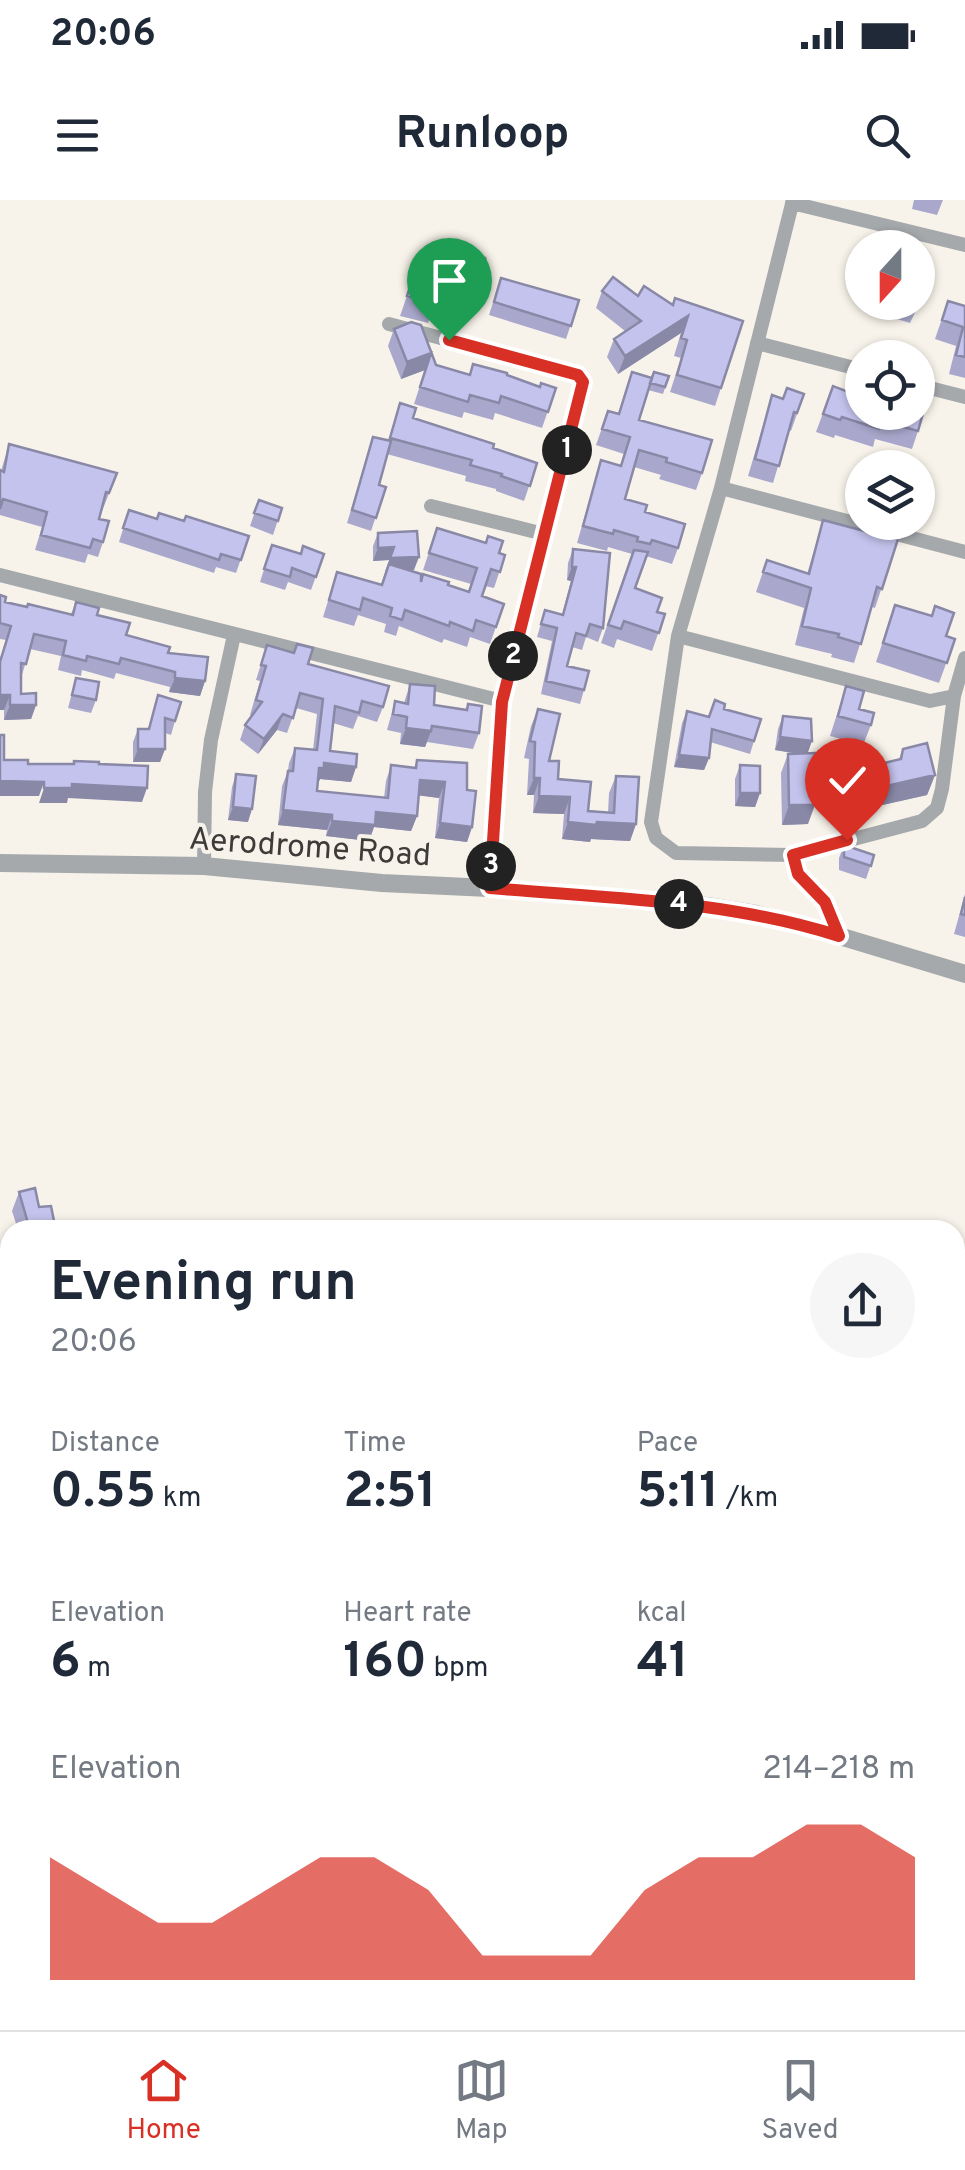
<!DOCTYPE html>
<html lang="en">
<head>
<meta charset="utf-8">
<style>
	body { margin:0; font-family:Overpass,sans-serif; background:#f6f6f7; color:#1f2937; height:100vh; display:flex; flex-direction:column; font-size:38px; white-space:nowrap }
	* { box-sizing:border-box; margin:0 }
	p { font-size:32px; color:#747a83 }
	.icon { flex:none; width:55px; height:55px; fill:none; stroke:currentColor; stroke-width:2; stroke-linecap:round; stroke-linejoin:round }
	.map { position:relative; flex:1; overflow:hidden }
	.details { position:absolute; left:0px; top:1020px; width:965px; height:810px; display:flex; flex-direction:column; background:#fff; border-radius:30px 30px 0 0; box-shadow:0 2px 8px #0004 }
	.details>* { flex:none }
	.needle { width:65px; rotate:201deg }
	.buttons { position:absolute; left:845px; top:30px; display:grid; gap:20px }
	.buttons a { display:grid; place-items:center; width:90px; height:90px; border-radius:50%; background:#fff; box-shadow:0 2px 8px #0004; font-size:50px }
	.pin { position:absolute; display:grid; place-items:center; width:85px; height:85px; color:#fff; margin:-102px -42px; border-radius:50% 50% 50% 0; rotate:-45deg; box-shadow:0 0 10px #0007 }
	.pin .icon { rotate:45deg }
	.km { position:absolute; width:50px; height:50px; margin:-25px; border-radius:50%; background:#222; color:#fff; font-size:28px; line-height:50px; text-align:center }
	.round { display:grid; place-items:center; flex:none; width:105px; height:105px; border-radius:52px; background:#f6f6f7 }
	.headline { display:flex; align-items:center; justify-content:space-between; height:170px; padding:0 50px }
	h1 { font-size:55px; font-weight:700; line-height:75px }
	.stats { display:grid; grid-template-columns:repeat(3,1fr); gap:15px; height:170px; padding:10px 50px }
	.stats div { display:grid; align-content:center }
	.stats b { font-size:50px; font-weight:700 }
	.stats small { font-size:28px; font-weight:400 }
	.stats p { font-size:28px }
	.chart { height:280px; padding:20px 50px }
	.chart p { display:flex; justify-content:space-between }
	.chart svg { width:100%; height:180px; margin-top:10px; fill:#d93025; opacity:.7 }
	.status { display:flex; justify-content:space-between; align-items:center; height:70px; padding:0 50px; background:#fff; direction:ltr }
	.status svg { height:28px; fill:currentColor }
	header { display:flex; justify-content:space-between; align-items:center; height:130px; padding:0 50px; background:#fff; font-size:45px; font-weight:700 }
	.dock { display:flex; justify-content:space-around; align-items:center; height:140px; border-top:2px solid #e0e1e3; background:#fff; font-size:28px; color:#747a83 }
	.dock a { display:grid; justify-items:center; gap:5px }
	.dock .active { color:#d93025 }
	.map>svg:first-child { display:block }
</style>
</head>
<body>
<div class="status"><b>20:06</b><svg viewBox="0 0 49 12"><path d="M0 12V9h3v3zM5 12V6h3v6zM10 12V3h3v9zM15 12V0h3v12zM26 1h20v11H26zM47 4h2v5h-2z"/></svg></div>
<header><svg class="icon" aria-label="menu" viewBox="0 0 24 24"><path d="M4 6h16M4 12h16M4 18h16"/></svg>Runloop<svg class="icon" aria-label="search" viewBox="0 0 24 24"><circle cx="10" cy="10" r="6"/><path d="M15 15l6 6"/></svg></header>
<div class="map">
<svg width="965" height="1830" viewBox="0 0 965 1830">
	<rect width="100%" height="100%" fill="#f8f3ea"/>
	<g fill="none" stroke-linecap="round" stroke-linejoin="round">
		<path stroke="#a5a9ac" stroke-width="14" d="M 793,0 L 721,288 L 678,436 L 651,622 L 656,638 L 676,653 L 793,655 L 922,621 L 937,608 L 942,589 L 954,496
			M 792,3 L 965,45
			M 389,124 L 578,175 L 583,182 L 502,501 L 489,688
			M 757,143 L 862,170
			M 918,185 L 965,197
			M 721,288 L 965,352
			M 431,306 L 544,334
			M 0,375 L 502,501
			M 678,436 L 930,501 L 954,496 L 965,458
			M 793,655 L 798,675 L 825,702 L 839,736
			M 204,666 L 205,592 L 211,540 L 234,435
			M 0,1182 L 10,1186
			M 955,1490 L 965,1488
			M 0,1520 L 10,1521
			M 0,1812 L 10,1809
			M 199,1820 L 201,1830"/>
		<path stroke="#a5a9ac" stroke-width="18" d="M 0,663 L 204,666 L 382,683 L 489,688 L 707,706 L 756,714 L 826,732 L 965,774"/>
	</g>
	<path fill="#a9a8cc" d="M 914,0 L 943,0 L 937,15 L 912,9 Z
		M 447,54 L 467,59 L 486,72 L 481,85 L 466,86 L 464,93 L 445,95 L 442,67 Z
		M 501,78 L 579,100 L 566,139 L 489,115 Z
		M 411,84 L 439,93 L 428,123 L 400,116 Z
		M 602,91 L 638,96 L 743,121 L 715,206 L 670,192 L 681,158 L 674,156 L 681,133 L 618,174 L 607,157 L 614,139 L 625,131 L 596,108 Z
		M 948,101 L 965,106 L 965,178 L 949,174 L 956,146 L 935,139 Z
		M 877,102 L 920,102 L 910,123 L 874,112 Z
		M 394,129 L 436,165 L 469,175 L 473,164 L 540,187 L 556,188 L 542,228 L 495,213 L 493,220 L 464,212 L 462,218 L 414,204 L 425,170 L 401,179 L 388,146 Z
		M 632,172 L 652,178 L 669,176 L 663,194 L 648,190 L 639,220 L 702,273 L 696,290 L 659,279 L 661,275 L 634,267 L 625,299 L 645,312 L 678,348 L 672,364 L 646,356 L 635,388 L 657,412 L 665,414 L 652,451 L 617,439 L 614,448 L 601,443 L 632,354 L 608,347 L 607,351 L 577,343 L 601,260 L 620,266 L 624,254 L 596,245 L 608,211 L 618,214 Z
		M 833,186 L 918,231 L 912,249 L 875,239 L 873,247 L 835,235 L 834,238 L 816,232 Z
		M 804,194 L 791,231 L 789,230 L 773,283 L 748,276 L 772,195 L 783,199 Z
		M 400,203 L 413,218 L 537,263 L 524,301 L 496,291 L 496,289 L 465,281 L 466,276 L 387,254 L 379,285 L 386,287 L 371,331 L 347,323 L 373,237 L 388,241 Z
		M 9,244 L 117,273 L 99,319 L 103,342 L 98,357 L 88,354 L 85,363 L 35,350 L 42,327 L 0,315 L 0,270 L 1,271 Z
		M 259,300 L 282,308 L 273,335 L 250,326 Z
		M 129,310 L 157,319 L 249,336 L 236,373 L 216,367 L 214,373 L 119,342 Z
		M 823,320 L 898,339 L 875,408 L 872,407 L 854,463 L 831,457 L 832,454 L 795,445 L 804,408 L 756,392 L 767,360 L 807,374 Z
		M 437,328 L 505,355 L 494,388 L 485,386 L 482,396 L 504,404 L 490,444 L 470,437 L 467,447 L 444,439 L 442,443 L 399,426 L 396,436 L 384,432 L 386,424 L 358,415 L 354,426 L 323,417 L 337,372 L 381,385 L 389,360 L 373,361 L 373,346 L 378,333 L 414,370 L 411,370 L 421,381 L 448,385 L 469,392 L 471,384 L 423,370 Z
		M 272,345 L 301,354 L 324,354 L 311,390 L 288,382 L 285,390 L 260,382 Z
		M 573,349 L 603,428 L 598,442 L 586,437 L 582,450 L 572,447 L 567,466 L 584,490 L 580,504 L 541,494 L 552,441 L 537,437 L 545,410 L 562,415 L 571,381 L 567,380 L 568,363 Z
		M 0,395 L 5,402 L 71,414 L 76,402 L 97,415 L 126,435 L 168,453 L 205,481 L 200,496 L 169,492 L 170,487 L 116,473 L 114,479 L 82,470 L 81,476 L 58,470 L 61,456 L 30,449 L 21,478 L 21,494 L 36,505 L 31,519 L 4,520 L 4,510 L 0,510 L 0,459 L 6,440 L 0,439 Z
		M 895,405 L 946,436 L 955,439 L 939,483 L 876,462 Z
		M 267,445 L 308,464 L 383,507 L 377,522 L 358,516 L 353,529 L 333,523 L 330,551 L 356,567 L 351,582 L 320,579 L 317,584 L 317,591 L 384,598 L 386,581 L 391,565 L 414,568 L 417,560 L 467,590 L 472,627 L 467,642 L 435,638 L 439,598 L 419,595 L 417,616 L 411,631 L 374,627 L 369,641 L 326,636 L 327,630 L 278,625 L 282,586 L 288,571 L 289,563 L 295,548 L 313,550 L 317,514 L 296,508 L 287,533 L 277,530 L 258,554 L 240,540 L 245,525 L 252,516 L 250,515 L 260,481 L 256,480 Z
		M 76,478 L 96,500 L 91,513 L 68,508 Z
		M 410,484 L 434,505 L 466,510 L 468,504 L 479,533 L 473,549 L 427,542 L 425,547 L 400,544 L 401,533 L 387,530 L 395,501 L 404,503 Z
		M 846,486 L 871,525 L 863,545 L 830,536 Z
		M 158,495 L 175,521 L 171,535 L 165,533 L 165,549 L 160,562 L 133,562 L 133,542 L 138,529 L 148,529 Z
		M 538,509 L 549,561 L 558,579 L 588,611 L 608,613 L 609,593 L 616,576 L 636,624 L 630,641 L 591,639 L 590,642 L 562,639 L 564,614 L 533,613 L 534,595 L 527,595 L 529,559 L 524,558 L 531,526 Z
		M 724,509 L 754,541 L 750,554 L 710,542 L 709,558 L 704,570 L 674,567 L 682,523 L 687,511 L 709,517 Z
		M 783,516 L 807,553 L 808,624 L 782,625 L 781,573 L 788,554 L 798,554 L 775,550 L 778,529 Z
		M 903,549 L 935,575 L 927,595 L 878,606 L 876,611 L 837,622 L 825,578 L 832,558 L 876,565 L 899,559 Z
		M 740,565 L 760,593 L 755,607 L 735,606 L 735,579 Z
		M 236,574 L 248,622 L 228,620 L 232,587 Z
		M 844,645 L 874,655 L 866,679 L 839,670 L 839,658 Z
		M 965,694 L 965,737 L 954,734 Z
		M 19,992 L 39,1007 L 65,1030 L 18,1030 L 12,1011 Z
		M 955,1132 L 965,1159 L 957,1170 L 955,1168 Z
		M 8,1271 L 10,1271 L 9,1339 L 8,1318 L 4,1320 L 4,1282 Z
		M 965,1501 L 965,1638 L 958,1639 L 955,1612 L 955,1502 Z
		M 965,1650 L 965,1682 L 955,1683 L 955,1659 L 958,1651 Z
		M 123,1820 L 156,1820 L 152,1830 L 120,1830 Z
		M 239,1820 L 280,1820 L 283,1830 L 242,1830 Z"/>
	<path fill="#8988a6" d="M 486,72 L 481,85 L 466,86 L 464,93 L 445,95 L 450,81 L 468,73 Z
		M 688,116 L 681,133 L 618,174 L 625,156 Z
		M 431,153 L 425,170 L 401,179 L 407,162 Z
		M 394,347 L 389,360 L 373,361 L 378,348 Z
		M 419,357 L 414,370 L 385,372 L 390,358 Z
		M 572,367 L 576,367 L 571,381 L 567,380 Z
		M 175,478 L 205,481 L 200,496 L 169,492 Z
		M 0,495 L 10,495 L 4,510 L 0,510 Z
		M 10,505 L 36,505 L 31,519 L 4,520 Z
		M 283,514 L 277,530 L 258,554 L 264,539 Z
		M 406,528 L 431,531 L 425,547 L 400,544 Z
		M 780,537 L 812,541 L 807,555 L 775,550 Z
		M 138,549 L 165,549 L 160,562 L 133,562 Z
		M 679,555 L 709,558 L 704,570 L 674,567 Z
		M 324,563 L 356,567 L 351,582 L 320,579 L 318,584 L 313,583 L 319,568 Z
		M 935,575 L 927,595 L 878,606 L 876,611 L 837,622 L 845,602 L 882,587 Z
		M 534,578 L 540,578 L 534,595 L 527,595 Z
		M 420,580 L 445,582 L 439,598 L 415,595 Z
		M 0,581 L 44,582 L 39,596 L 0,596 Z
		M 72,584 L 147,588 L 142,602 L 68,598 L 67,603 L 39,603 L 44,588 Z
		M 740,593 L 760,593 L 755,607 L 735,606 Z
		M 539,596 L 570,597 L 564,614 L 533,613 Z
		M 789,605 L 815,605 L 808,624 L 782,625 Z
		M 233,607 L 252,609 L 248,622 L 228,620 Z
		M 283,610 L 332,615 L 327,630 L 278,625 Z
		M 376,612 L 417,616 L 411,631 L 374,627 L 369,641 L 326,636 L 332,621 Z
		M 568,622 L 597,622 L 636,624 L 630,641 L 591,639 L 590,642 L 562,639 Z
		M 440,623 L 472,627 L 467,642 L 435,638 Z
		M 10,1110 L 10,1128 L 0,1130 L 0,1112 Z
		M 965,1153 L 965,1159 L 957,1170 L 961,1158 Z
		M 965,1243 L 963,1256 L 955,1257 L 956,1244 Z
		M 10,1244 L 10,1261 L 0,1263 L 0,1246 Z
		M 965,1300 L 965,1313 L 955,1314 L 957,1301 Z
		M 10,1308 L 8,1318 L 4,1320 L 8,1309 Z
		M 965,1378 L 965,1391 L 955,1393 L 955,1380 Z
		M 965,1461 L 965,1474 L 955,1475 L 955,1462 Z
		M 962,1625 L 965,1625 L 965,1638 L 958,1639 Z
		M 10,1636 L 6,1649 L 0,1651 L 0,1639 Z
		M 960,1669 L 965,1669 L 965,1682 L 955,1683 Z
		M 0,1741 L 10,1742 L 10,1762 L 0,1761 Z"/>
	<path fill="#c4c3ed" stroke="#8988a6" stroke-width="2.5" d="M 466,52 L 467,59 L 485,58 L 486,72 L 468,73 L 468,80 L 450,81 L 447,54 Z
		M 613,77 L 638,96 L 644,86 L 673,105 L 675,98 L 743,121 L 721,188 L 677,175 L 687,140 L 681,138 L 688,116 L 625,156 L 614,139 L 641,121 L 602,91 Z
		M 501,78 L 579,100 L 571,126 L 494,102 Z
		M 411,84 L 439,93 L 435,104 L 407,96 Z
		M 918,87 L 924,89 L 915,110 L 890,102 L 918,102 Z
		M 948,101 L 965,106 L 965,157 L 956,155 L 963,127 L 942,120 Z
		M 411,122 L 421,125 L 436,165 L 470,175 L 473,164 L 507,173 L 507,175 L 540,187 L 541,183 L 556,188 L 548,212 L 501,196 L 499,203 L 470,195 L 468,202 L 420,187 L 431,153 L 407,162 L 394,129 Z
		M 632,172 L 652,178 L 639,220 L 712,240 L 702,273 L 666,262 L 667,258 L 639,250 L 625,299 L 647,305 L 645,312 L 685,324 L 678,348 L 652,340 L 650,344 L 637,341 L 638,337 L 614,330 L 613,334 L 583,326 L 601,260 L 621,266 L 630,237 L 602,229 L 608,211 L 619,214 Z
		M 654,172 L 669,176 L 665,187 L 650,183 Z
		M 918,185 L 930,189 L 918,231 L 882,221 L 879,229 L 842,217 L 840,220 L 823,214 L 833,186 L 862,197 L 862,212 L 918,212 Z
		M 787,188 L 804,194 L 797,213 L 794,212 L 779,266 L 755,259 L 772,195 L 783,199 Z
		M 400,203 L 416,208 L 413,218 L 494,244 L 493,248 L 537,263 L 530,286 L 501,276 L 502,274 L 470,265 L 472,260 L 390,238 Z
		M 373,237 L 391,241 L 379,285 L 386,287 L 376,318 L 352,310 Z
		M 9,244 L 117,273 L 109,293 L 106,292 L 99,319 L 109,321 L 103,342 L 93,339 L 90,348 L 41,335 L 47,312 L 3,299 L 0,309 L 0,270 L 4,272 Z
		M 259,300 L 282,308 L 278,321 L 254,313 Z
		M 129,310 L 157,319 L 159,313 L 184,321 L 186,316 L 249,336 L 241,360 L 221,354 L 219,360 L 123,328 Z
		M 823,320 L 868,332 L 869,330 L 898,339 L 882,389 L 877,387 L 861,444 L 838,437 L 839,434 L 802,426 L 811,388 L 763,372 L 767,360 L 809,374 Z
		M 437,328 L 486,343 L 488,336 L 503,341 L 499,353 L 505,355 L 500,372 L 491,369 L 482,396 L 504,404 L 496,427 L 476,420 L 473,431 L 450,422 L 449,426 L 405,410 L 402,420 L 390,416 L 392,408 L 363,398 L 360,410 L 329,400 L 337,372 L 382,385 L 389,364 L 421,374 L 421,382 L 423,374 L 449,382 L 448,385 L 469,392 L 477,368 L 429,353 Z
		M 417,331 L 419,357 L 390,358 L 394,347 L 378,348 L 378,333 Z
		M 272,345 L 301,354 L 303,346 L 324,354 L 316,377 L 292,368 L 290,377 L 264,369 Z
		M 573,349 L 610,353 L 603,428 L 590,424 L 586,436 L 576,433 L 567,466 L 589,471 L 584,490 L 546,481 L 557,428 L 541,424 L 545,410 L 563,415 L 576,367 L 572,367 Z
		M 634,350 L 648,352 L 635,388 L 662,398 L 657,412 L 665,414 L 659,433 L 624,421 L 621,429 L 608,425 Z
		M 0,395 L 6,397 L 5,402 L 27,407 L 28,404 L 73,415 L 76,402 L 99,408 L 97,415 L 130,423 L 126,435 L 170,447 L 168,453 L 208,457 L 205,481 L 175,478 L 175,472 L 121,458 L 119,464 L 87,456 L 86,461 L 63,455 L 66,441 L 34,434 L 26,464 L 21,463 L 21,494 L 36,493 L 36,505 L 10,505 L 10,495 L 0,495 L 0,462 L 11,426 L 0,423 Z
		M 895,405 L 932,416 L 935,406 L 954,413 L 946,436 L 955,439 L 947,463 L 883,443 Z
		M 297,444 L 313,448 L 308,464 L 389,486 L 383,507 L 362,501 L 359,513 L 335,506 L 330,551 L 357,554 L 356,567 L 324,563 L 324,568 L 319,568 L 317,591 L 388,598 L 391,565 L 416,568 L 417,560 L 467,563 L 467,590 L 476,591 L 472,627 L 440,623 L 445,582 L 420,580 L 417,616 L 376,612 L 375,625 L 332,621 L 332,615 L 283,610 L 288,571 L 293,571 L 295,548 L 317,550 L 323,499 L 300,493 L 293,518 L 283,514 L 264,539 L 245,525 L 262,502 L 256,500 L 266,466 L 261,465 L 267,445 L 294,453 Z
		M 76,478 L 99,482 L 96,500 L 72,495 Z
		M 410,484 L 435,486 L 434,505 L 467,510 L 468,504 L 482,506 L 479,533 L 432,526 L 431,531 L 406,528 L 407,517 L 393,514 L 395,501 L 408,504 Z
		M 846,486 L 864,491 L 859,509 L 874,513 L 871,525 L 838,516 Z
		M 158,495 L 181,502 L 175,521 L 165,518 L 165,549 L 138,549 L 138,529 L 149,529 Z
		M 715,500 L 725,504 L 724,509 L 761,519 L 754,541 L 712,529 L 709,558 L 679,555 L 687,511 L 709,517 Z
		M 538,509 L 560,514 L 549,561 L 559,561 L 558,579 L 591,582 L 588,611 L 614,613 L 616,576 L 639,577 L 636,624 L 597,622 L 596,625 L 568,622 L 570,597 L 539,596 L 540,578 L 534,578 L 535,542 L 530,541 Z
		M 783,516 L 811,519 L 812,541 L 780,537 Z
		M 0,535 L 4,535 L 4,560 L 28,560 L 28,564 L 74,564 L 74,561 L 99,562 L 99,564 L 148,566 L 147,588 L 72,584 L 72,588 L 44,588 L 44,582 L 0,581 Z
		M 927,543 L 935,575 L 882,587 L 883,591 L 845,602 L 832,558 L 851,553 L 872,552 L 876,565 L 901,559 L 903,549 Z
		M 815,553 L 815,605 L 789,605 L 788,554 Z
		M 740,565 L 760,566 L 760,593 L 740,593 Z
		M 236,574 L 256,576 L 252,609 L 233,607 Z
		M 844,645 L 874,655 L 871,666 L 844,657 Z
		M 965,697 L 965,715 L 961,714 Z
		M 35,988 L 39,1007 L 51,1006 L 54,1021 L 65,1030 L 30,1030 L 19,992 Z
		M 0,1059 L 2,1067 L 5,1066 L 10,1093 L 10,1110 L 0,1112 Z
		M 965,1119 L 965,1153 L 961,1158 L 955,1153 L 955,1132 Z
		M 963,1199 L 965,1243 L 956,1244 L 959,1277 L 965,1277 L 965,1300 L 957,1301 L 961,1360 L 965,1359 L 965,1378 L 955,1380 L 955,1200 Z
		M 3,1214 L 6,1225 L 10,1224 L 10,1244 L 0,1246 L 0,1215 Z
		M 8,1271 L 10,1271 L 10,1308 L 8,1309 Z
		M 965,1413 L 965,1461 L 955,1462 L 955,1414 Z
		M 965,1501 L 965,1625 L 962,1625 L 960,1597 L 956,1597 L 955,1584 L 955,1502 Z
		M 0,1545 L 4,1567 L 0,1568 Z
		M 6,1618 L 10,1636 L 0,1639 L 0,1620 Z
		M 965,1650 L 965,1669 L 960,1669 L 958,1651 Z
		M 0,1707 L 10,1708 L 10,1742 L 0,1741 Z
		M 130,1820 L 155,1820 L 150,1830 Z
		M 251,1820 L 280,1820 L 283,1830 L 247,1830 L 246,1822 Z
		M 47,1824 L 51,1830 L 38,1830 Z"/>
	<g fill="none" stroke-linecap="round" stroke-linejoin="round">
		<defs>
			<path id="route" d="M 449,140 L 578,175 L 583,182 L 502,502 L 490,688 C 607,698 726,700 839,736 L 825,702 L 798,674 L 793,655 L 847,640"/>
		</defs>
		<use href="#route" stroke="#fff" stroke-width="20"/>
		<use href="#route" stroke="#d93025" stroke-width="12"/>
	</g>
	<g text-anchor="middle" stroke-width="8" stroke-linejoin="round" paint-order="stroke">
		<g font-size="32" fill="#3e3c39" stroke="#f8f3ea">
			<text transform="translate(310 646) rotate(4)" y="11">Aerodrome Road</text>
		</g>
	</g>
</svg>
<div class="buttons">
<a><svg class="needle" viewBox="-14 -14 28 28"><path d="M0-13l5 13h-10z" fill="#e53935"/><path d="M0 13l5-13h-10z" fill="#747a83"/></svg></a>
<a><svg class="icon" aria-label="locate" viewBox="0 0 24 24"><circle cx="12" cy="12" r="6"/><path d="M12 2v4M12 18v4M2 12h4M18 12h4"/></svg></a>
<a><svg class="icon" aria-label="layers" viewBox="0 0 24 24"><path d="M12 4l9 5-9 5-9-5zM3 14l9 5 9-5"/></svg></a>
</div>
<div class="pin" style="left:449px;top:140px;background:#1e9e55"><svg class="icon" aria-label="arrive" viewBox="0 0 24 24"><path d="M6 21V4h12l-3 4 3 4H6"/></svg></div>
<div class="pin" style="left:847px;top:640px;background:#d93025"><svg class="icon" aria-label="check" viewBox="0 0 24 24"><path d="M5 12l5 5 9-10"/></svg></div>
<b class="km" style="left:567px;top:250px">1</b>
<b class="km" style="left:513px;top:456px">2</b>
<b class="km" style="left:491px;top:666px">3</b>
<b class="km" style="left:679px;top:704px">4</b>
<section class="details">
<div class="headline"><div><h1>Evening run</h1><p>20:06</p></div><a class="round"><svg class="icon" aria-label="share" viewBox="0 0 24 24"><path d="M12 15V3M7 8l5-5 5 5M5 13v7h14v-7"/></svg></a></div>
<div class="stats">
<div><p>Distance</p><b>0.55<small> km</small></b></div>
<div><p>Time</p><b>2:51</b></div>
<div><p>Pace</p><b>5:11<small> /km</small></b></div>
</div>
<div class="stats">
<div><p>Elevation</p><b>6<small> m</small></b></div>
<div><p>Heart rate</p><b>160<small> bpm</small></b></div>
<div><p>kcal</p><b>41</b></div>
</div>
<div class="chart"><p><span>Elevation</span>214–218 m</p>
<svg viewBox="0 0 160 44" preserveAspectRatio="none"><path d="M0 44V14L10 22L20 30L30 30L40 22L50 14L60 14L70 22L80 38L90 38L100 38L110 22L120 14L130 14L140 6L150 6L160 14V44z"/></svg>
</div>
</section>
</div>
<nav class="dock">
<a class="active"><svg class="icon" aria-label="home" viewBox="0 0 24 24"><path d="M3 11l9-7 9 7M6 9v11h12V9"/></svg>Home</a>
<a><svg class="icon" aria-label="map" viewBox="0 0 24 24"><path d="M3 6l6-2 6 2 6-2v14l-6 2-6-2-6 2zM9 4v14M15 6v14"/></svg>Map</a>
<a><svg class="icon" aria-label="saved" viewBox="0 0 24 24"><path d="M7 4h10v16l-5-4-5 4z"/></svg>Saved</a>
</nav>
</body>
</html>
